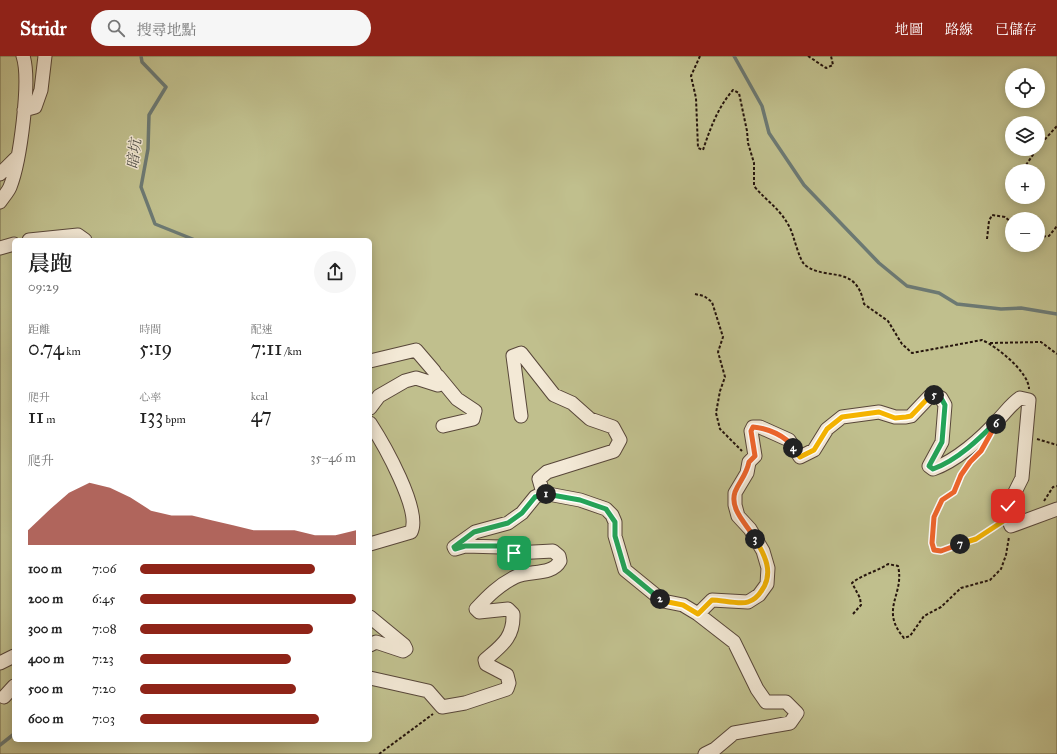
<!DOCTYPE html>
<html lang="zh-TW">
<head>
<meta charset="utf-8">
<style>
	body { margin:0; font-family:"IM FELL Great Primer","Noto Serif TC",serif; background:#f6f6f6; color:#222; height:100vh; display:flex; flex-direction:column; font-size:15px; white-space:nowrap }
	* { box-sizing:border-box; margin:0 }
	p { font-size:13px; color:#767676 }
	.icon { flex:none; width:22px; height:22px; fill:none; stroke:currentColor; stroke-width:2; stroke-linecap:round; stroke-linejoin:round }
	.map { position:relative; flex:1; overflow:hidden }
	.panel { position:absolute; left:12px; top:182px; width:360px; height:504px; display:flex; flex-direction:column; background:#fff; border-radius:6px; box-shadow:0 2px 10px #0003 }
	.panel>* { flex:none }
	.fabs { position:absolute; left:1005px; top:12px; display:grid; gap:8px }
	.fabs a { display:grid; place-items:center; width:40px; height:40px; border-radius:50%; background:#fff; box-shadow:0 2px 10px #0003; font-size:20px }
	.pin { position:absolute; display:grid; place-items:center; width:34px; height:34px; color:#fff; margin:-17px; border-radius:8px; box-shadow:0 2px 6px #0006 }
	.km { position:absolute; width:20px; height:20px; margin:-10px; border-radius:50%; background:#222; color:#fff; font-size:11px; line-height:20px; text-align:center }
	.round { display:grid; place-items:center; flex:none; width:42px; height:42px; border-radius:21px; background:#f6f6f6 }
	.head { display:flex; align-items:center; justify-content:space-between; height:68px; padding:0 16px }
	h1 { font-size:22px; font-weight:600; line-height:30px }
	.stats { display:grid; grid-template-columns:repeat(3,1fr); gap:6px; height:68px; padding:4px 16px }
	.stats div { display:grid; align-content:center }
	.stats b { font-size:20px; font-weight:600 }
	.stats small { font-size:11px; font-weight:400 }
	.stats p { font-size:11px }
	.chart { height:112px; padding:8px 16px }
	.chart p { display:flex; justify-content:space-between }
	.chart svg { width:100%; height:72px; margin-top:4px; fill:#8f2418; opacity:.7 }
	ul { padding:0 16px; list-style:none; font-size:13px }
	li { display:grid; grid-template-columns:64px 48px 1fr; align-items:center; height:30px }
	li i { height:10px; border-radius:5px; background:#8f2418 }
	header { display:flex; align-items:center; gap:24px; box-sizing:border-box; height:56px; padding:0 20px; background:#8f2418; color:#fff }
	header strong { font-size:19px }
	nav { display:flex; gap:22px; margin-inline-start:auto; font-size:14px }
	.search { width:280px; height:36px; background:#f6f6f6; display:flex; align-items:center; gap:10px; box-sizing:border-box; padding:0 14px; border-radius:22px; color:#767676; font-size:15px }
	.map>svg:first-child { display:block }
</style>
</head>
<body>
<header>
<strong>Stridr</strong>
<div class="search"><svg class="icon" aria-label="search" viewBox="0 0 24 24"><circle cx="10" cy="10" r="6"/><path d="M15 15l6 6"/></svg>搜尋地點</div>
<nav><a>地圖</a><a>路線</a><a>已儲存</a></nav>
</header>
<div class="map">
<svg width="1057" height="698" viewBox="0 0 1057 698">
	<rect width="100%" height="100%" fill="#edddc0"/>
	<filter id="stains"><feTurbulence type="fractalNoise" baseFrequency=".005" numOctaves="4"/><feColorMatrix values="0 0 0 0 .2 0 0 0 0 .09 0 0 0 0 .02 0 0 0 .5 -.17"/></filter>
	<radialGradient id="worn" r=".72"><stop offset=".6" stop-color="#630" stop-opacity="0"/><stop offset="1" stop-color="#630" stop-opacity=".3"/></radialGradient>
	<path fill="#c0bf8d" stroke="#736a4d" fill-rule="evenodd" d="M 0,0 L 1057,0 L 1057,698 L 0,698 ZM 1012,19 L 1038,19 L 1038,45 L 1012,45 ZM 1012,67 L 1038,67 L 1038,93 L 1012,93 ZM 1012,115 L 1038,115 L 1038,141 L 1012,141 ZM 1012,163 L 1038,163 L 1038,189 L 1012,189 ZM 14,184 L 370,184 L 370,684 L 14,684 Z"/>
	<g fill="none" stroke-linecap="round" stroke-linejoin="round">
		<path stroke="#6c7973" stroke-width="3.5" d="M 141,0 L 142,6 L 166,31 L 149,59 L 148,93 L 141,131 L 155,168 L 195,184
			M 734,0 L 762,50 L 769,77 L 804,129 L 879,207 L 907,230 L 939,237 L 957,248 L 1001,253 L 1021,252 L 1057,258
			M 0,689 L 14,678"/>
		<defs>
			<path id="minor" d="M 24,54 L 35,51 L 41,34 L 45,0
				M 0,118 L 17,101
				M 0,146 C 3,141 8,136 10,131 C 20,106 31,24 23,0
				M 29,184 L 78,179 L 85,184
				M 0,192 L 14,188
				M 370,305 L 416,294 L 434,315 L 441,327 L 438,329 L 416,322 L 405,325 L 379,340 L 370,352
				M 438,320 L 457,343 L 475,355 L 473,363 L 443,370
				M 521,360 L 513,300 L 521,297 L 554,339 L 572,347 L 590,363 L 613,371 L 620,384 L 614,395 L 547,416 L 539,423 L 543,437
				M 370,367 C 383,387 422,455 411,476 L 370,488
				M 698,558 L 734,586 L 757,633 L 766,646 L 786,646 L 797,657 L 790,667 L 734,677 L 715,693 L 705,698
				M 370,561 L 404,589 L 406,593 L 403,595 L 376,586 L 370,589
				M 0,607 L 14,600
				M 370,622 L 428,635 L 442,651 L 465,647 L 507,633 L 509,627 L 507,619 L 486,608 L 485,604 C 501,590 514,582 513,558 L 508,553 L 479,556 L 476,553 C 488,540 499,529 515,521 C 529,514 552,520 560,505 L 559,500 L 553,495 L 514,497 L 501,491 L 465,490 L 455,493 L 454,491 L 475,476 L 508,467 L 522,457 L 535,441 L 543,437 L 580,444 L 606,453 L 612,459 L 615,466 L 615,480 L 625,514 L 663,545 L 683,549 L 698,558 L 712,544 L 748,546 L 759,539 L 767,528 L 768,512 L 763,495 L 750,473 L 738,460 L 735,449 L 735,437 L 747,417 L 749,406 L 755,400 L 751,375 L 753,371 L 760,371 L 789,384 L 800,401 L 814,394 L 827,373 L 842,361 L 879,356 L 895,361 L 906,361 L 911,360 L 930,340 L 935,339 L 941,342 L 945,349 L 942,386 L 929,410 L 933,413 C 956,405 982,382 998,364 C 1006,356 1011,348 1020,342 L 1029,344 L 1022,422 L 1008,450 L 1008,462 L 1011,470 L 1057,453
				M 4,641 L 14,630"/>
		</defs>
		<use href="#minor" stroke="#58473a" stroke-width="15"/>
		<path stroke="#26150d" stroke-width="2" stroke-dasharray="3 2" stroke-linecap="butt" d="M 700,0 L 691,20 L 696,42 L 698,92 L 703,94 C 710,73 718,51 733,34 L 739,37 L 747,75 L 748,87 L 754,107 L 754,130 C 767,146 780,152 790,172 C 794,180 799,204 805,209 C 827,226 856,207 864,248 L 888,265 L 902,288 L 912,297 L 982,284 C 996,290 1029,316 1029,333
			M 808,0 L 826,12 L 833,9 L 831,0
			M 1038,91 L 1057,70
			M 1026,109 L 1037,93
			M 1038,181 L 1049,180 L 1057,170
			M 987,183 L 989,165 L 992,159 L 1005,161 L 1012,167
			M 695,238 L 704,240 L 712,246 L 723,281 L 718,296 L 725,321 L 720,335 L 716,357 L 720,373 L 742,395
			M 990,287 L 1041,286 L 1057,298
			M 1037,383 L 1057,389
			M 969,407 L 954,436 L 942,444 L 934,461 L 932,487 L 935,494 C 954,497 982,479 997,469
			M 1044,445 L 1053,431 L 1057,430
			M 853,558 L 861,549 L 860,542 L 852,527 C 863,518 876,516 888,508 L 898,510 C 905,539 879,553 904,582 L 910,580 L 924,560 L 941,551 L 961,532 L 990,524 L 1001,513 L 1006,499 L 1009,481
			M 379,698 L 433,658"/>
		<use href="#minor" stroke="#f3e9d6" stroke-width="13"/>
	</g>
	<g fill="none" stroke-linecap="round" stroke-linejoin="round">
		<defs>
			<path id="split-1" d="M 514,497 L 501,490 L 465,490 L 455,493 L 454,491 L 474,476 L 508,467 L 522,457 L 535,441 L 546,438"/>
			<path id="split-2" d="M 546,438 L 580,444 L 606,453 L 615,466 L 615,480 L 625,514 L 660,543"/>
			<path id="split-3" d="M 660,543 L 663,545 L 683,549 L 698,558 L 712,544 C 721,544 741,549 748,546 C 754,544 759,539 762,534 C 774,517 765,499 755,483"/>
			<path id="split-4" d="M 755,483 C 748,469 729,454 735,436 C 740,424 746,420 749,406 L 755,400 L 751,375 L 753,371 C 767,372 787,380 793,392"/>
			<path id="split-5" d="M 793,392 L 800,401 L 814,394 L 827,373 L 842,361 L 879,356 L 895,362 L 906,361 L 911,360 L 930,340 L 934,339"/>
			<path id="split-6" d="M 934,339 L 941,342 L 945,349 L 942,386 L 929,410 L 933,413 C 958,404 980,382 998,364 L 996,368"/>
			<path id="split-7" d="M 960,488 L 941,495 L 934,494 L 932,487 L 934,461 L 942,444 L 954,436 L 961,419 L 970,406 L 981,395 L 996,368"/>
			<path id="split-8" d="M 960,488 L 976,483 L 1008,462 L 1008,450"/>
		</defs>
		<use href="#split-1" stroke="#fff" stroke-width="8"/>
		<use href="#split-2" stroke="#fff" stroke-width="8"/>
		<use href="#split-3" stroke="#fff" stroke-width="8"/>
		<use href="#split-4" stroke="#fff" stroke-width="8"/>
		<use href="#split-5" stroke="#fff" stroke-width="8"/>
		<use href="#split-6" stroke="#fff" stroke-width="8"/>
		<use href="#split-7" stroke="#fff" stroke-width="8"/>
		<use href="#split-8" stroke="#fff" stroke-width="8"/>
		<use href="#split-1" stroke="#22a559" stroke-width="5"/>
		<use href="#split-2" stroke="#22a559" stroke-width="5"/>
		<use href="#split-3" stroke="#f5b400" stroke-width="5"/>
		<use href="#split-4" stroke="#f0652b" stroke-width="5"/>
		<use href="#split-5" stroke="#f5b400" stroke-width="5"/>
		<use href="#split-6" stroke="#22a559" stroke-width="5"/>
		<use href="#split-7" stroke="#f0652b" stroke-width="5"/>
		<use href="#split-8" stroke="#f5b400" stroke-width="5"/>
	</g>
	<g text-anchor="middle" stroke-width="3" stroke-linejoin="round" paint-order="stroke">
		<g font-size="15" font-style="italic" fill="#4f4f48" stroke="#f3e9d6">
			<text transform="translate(134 98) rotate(-83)" y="5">暗坑</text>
		</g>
	</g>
	<rect width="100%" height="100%" filter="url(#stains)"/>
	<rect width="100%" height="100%" fill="url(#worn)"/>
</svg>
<div class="fabs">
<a><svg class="icon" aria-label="locate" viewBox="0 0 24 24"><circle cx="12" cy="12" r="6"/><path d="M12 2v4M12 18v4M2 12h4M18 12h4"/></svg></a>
<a><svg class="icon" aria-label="layers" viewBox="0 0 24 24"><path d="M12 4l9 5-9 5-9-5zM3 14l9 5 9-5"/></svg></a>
<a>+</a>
<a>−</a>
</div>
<div class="pin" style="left:514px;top:497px;background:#1e9e55"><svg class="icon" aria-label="arrive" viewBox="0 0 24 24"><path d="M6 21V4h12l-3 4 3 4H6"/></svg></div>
<div class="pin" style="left:1008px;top:450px;background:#d93025"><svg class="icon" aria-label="check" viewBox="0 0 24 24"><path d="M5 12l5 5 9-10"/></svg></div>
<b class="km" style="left:546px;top:438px">1</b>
<b class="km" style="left:660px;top:543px">2</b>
<b class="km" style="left:755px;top:483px">3</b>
<b class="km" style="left:793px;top:392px">4</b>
<b class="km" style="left:934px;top:339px">5</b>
<b class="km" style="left:996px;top:368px">6</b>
<b class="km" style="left:960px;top:488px">7</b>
<section class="panel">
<div class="head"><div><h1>晨跑</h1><p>09:29</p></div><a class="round"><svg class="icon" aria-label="share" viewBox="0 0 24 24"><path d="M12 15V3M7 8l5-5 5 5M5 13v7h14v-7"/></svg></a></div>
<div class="stats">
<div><p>距離</p><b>0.74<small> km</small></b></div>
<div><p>時間</p><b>5:19</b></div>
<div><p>配速</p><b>7:11<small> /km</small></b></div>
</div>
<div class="stats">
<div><p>爬升</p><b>11<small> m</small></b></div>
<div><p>心率</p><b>133<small> bpm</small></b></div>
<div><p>kcal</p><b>47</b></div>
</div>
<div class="chart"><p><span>爬升</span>35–46 m</p>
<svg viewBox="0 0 160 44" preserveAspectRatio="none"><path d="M0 44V35L10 23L20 12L30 6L40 9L50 15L60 23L70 26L80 26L90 29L100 32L110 35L120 35L130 35L140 38L150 38L160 35V44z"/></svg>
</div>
<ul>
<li><b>100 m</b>7:06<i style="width:81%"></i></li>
<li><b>200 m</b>6:45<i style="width:100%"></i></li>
<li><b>300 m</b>7:08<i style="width:80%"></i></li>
<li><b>400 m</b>7:23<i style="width:70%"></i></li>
<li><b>500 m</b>7:20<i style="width:72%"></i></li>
<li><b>600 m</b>7:03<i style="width:83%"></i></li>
</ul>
</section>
</div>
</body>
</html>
